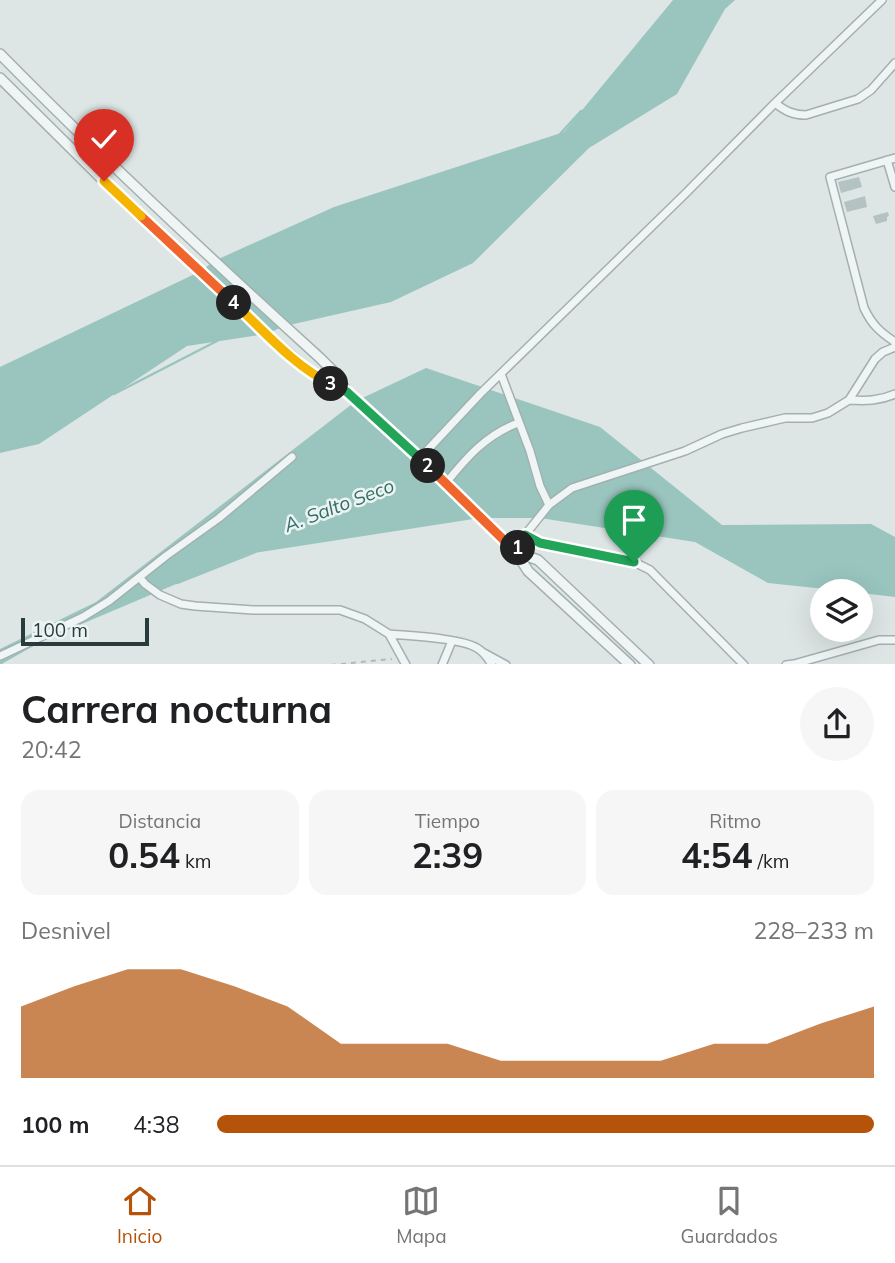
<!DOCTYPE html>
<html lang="es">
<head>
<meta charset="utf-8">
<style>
	body { margin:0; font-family:Mulish,sans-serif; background:#f6f6f6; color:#202124; height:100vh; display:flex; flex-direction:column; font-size:26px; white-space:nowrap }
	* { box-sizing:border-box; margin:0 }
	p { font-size:23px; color:#757577 }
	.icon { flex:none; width:38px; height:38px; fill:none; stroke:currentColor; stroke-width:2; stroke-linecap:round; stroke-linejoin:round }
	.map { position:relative; height:664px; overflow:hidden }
	.panel { display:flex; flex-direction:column; background:#fff; flex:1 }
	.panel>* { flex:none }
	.fabs { position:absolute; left:810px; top:579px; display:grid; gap:14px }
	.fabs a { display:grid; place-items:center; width:63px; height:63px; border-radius:50%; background:#fff; box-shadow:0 7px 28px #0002; font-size:35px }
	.scale { position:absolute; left:21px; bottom:18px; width:128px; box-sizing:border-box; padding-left:7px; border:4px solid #273c3b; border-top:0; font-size:19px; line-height:24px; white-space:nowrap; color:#273c3b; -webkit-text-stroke:5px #ecf4f3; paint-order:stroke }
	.pin { position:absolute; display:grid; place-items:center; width:60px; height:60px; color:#fff; margin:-72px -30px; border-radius:50% 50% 50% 0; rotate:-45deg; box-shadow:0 0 7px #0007 }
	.pin .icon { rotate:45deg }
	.km { position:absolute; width:35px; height:35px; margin:-18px; border-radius:50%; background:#222; color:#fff; font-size:19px; line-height:35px; text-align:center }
	.round { display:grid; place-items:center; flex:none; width:74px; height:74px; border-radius:37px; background:#f6f6f6 }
	.head { display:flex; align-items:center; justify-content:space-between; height:119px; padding:0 21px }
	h1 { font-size:38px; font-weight:700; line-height:52px }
	.stats { display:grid; grid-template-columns:repeat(3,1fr); gap:10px; height:119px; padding:7px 21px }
	.stats div { display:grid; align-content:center; border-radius:18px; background:#f6f6f6; text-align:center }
	.stats b { font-size:35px; font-weight:700 }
	.stats small { font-size:19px; font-weight:400 }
	.stats p { font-size:19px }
	.chart { height:196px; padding:14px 21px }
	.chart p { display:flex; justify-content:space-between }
	.chart svg { width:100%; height:126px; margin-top:7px; fill:#b45309; opacity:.7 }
	ul { padding:0 21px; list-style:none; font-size:23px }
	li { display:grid; grid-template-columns:112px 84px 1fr; align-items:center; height:52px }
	li i { height:18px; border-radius:9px; background:#b45309 }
	.tab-bar { display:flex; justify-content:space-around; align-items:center; height:98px; border-top:2px solid #e0e0e0; background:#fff; font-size:19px; color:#757577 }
	.tab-bar a { display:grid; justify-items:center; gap:4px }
	.tab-bar .selected { color:#b45309 }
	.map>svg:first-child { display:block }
</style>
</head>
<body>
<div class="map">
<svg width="895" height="665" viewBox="0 0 895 665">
	<rect width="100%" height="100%" fill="#dde6e5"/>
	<path fill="#99c5be" d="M 673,0 L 735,0 L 725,9 L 677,94 L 589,148 L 473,263 L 391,302 L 285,326 L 266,334 L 187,346 L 39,444 L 0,453 L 0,367 L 201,271 L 214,261 L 334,207 L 564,132 Z
		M 426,368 L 600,427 L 722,525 L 871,524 L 895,537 L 895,597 L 861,593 L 861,592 L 844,591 L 768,583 L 695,542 L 540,518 L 480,518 L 247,554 L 44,640 L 0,665 L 0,649 L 96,602 L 356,401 Z"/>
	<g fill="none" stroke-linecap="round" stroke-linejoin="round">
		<path stroke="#99c5be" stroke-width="2.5" d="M 560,134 L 581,111
			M 114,394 L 217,341
			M 177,583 L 255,552"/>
	</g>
	<path fill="#b4c3c2" d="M 859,177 L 862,187 L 841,193 L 838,182 Z
		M 865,196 L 867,207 L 847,212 L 844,202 Z
		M 888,212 L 889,216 L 887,217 L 887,221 L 876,224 L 873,216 Z"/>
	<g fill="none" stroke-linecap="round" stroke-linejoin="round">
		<defs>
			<path id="minor" d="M 775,103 C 785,111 793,115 806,115 L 858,99 L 871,90 L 895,63
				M 895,158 L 830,177 L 864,308 C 872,325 880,332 895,342
				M 887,160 L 895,187
				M 501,374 L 530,451 L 540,486 L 549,505
				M 849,400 C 866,401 879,401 895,394
				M 420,458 L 480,394 L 685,194 L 775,103 L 882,0
				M 446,483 C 467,457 486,435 518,423
				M 525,535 L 540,543 L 634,562 L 650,570 L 744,665
				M 516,552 L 525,535 L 549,505 L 572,488 L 685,451 L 722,434 L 742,428 L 785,418 L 812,418 L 828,413 L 849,400 L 875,359 L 883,352 L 895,347
				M 140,578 L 145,584 L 160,595 L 181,604 L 195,606 L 253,610 L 340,610 L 365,619 L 389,634 L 406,665
				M 389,634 C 410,636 460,638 477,648 C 484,652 488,658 492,665
				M 484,653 L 506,665
				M 0,656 L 83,617 L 109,601 L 166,556 L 219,518 L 292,457
				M 442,665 L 452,641
				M 786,665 L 794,664 L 879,640 L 895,640"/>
			<path id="tertiary" d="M 0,54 C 103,159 211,259 320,358 L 332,370 L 347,392 L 443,480 L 516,552 L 528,571 L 630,665
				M 0,78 L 104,181 L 266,334 L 307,369 L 326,382 L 345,391
				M 516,552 L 538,560 L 649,665"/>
		</defs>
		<use href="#minor" stroke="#a3b0af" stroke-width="10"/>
		<use href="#tertiary" stroke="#a3b0af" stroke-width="12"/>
		<path stroke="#afbab9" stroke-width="2" stroke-dasharray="5 5" stroke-linecap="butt" d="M 331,665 L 392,659"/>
		<use href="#minor" stroke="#eff5f5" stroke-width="7"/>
		<use href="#tertiary" stroke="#eff5f5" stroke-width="9"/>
	</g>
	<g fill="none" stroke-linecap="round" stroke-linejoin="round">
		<defs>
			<path id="split-1" d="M 518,548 L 525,535 L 540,543 L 634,562"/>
			<path id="split-2" d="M 428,466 L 516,552 L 518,548"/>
			<path id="split-3" d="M 331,384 L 347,392 L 428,466"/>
			<path id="split-4" d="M 234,303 C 264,331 294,366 331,384"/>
			<path id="split-5" d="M 141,216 L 234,303"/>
			<path id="split-6" d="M 104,181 L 141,216"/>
		</defs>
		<use href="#split-1" stroke="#fff" stroke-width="14"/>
		<use href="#split-2" stroke="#fff" stroke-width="14"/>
		<use href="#split-3" stroke="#fff" stroke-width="14"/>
		<use href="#split-4" stroke="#fff" stroke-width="14"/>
		<use href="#split-5" stroke="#fff" stroke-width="14"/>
		<use href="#split-6" stroke="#fff" stroke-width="14"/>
		<use href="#split-1" stroke="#22a559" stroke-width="9"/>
		<use href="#split-2" stroke="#f0652b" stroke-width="9"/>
		<use href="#split-3" stroke="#22a559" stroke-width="9"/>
		<use href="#split-4" stroke="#f5b400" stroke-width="9"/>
		<use href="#split-5" stroke="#f0652b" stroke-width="9"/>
		<use href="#split-6" stroke="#f5b400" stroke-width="9"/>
	</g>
	<g text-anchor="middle" stroke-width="5" stroke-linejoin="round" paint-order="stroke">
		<g font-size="19" font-style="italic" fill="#336e66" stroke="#ecf4f3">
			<text transform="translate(339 505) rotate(-21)" y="7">A. Salto Seco</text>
		</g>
	</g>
</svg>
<div class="fabs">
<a><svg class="icon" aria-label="layers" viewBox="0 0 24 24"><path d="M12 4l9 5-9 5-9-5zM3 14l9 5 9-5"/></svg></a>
</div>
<div class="scale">100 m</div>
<div class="pin" style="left:634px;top:562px;background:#1e9e55"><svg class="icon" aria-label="arrive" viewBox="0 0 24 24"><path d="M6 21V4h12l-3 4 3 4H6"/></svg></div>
<div class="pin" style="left:104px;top:181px;background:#d93025"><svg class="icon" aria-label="check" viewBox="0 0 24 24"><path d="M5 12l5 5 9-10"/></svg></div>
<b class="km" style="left:518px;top:548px">1</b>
<b class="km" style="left:428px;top:466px">2</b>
<b class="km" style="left:331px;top:384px">3</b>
<b class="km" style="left:234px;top:303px">4</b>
</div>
<section class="panel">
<div class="head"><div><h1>Carrera nocturna</h1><p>20:42</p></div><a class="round"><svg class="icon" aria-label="share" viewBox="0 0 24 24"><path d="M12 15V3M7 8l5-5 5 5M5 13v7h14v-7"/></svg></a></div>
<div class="stats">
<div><p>Distancia</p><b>0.54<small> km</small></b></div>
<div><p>Tiempo</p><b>2:39</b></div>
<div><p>Ritmo</p><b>4:54<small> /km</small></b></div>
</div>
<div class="chart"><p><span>Desnivel</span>228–233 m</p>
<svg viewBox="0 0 160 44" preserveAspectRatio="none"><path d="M0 44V19L10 12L20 6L30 6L40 12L50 19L60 32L70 32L80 32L90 38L100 38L110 38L120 38L130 32L140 32L150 25L160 19V44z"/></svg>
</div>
<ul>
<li><b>100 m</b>4:38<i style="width:100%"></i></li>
</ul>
</section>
<nav class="tab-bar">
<a class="selected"><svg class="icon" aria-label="home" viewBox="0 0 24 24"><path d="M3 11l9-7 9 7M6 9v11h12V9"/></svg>Inicio</a>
<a><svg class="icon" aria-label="map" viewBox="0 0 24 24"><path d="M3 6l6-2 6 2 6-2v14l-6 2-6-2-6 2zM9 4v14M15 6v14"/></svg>Mapa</a>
<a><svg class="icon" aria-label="saved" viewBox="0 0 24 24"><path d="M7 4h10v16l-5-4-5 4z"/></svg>Guardados</a>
</nav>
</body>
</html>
